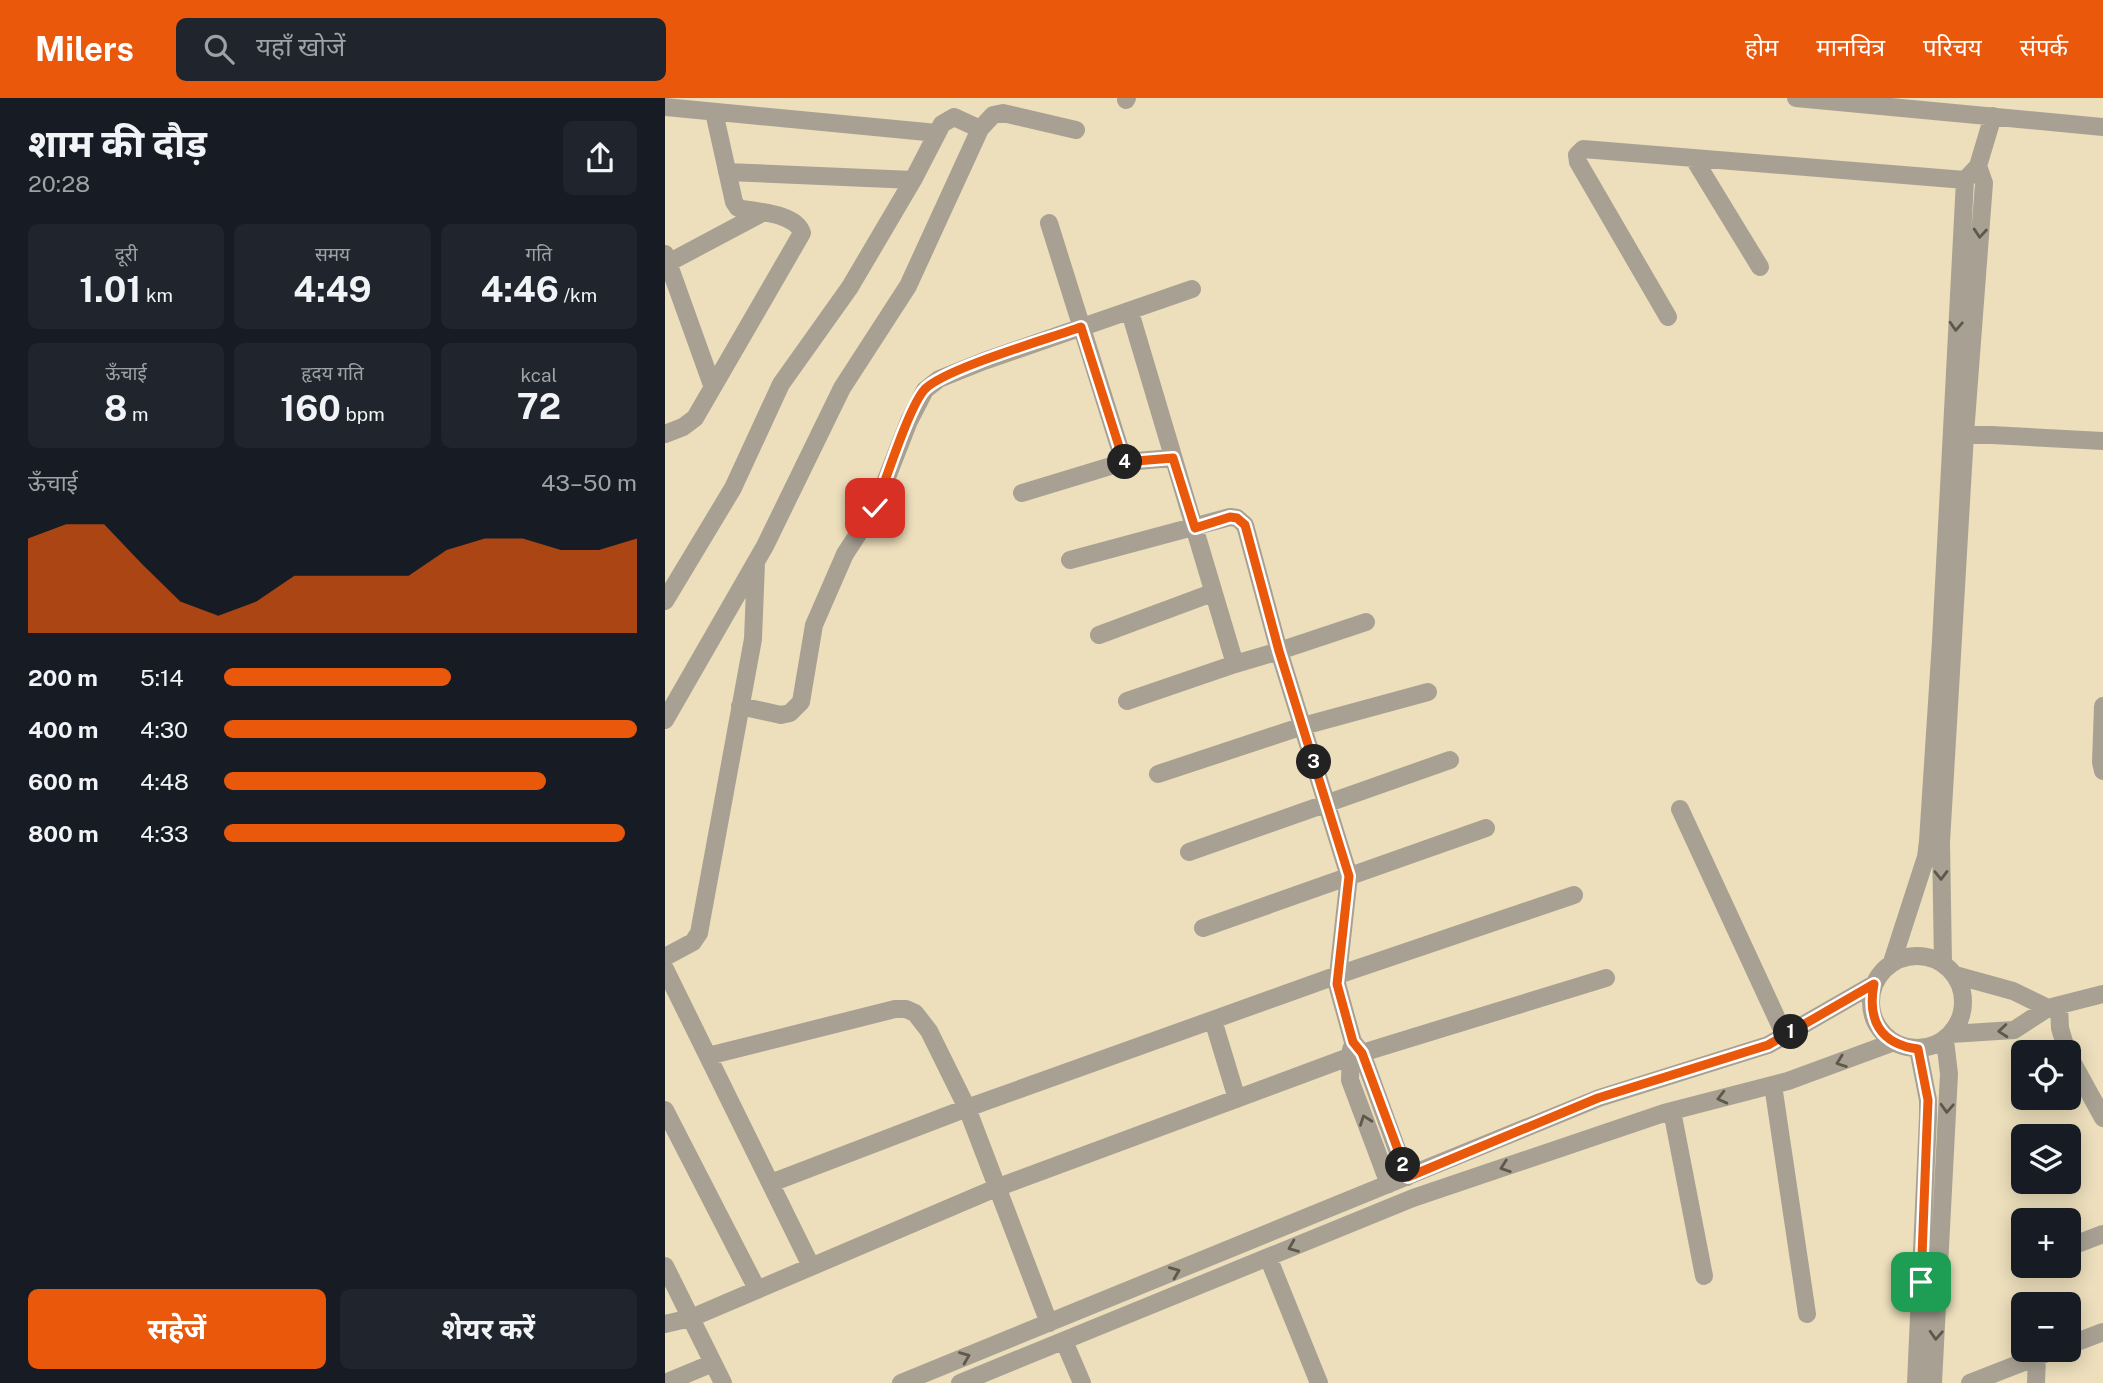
<!DOCTYPE html>
<html lang="hi">
<head>
<meta charset="utf-8">
<style>
	body { margin:0; font-family:"Public Sans","Noto Sans Devanagari",sans-serif; background:#20242c; color:#f1f3f6; height:100vh; display:flex; flex-direction:column; font-size:26px; white-space:nowrap }
	* { box-sizing:border-box; margin:0 }
	p { font-size:23px; color:#9ea1a6 }
	.icon { flex:none; width:38px; height:38px; fill:none; stroke:currentColor; stroke-width:2; stroke-linecap:round; stroke-linejoin:round }
	.map { position:relative; flex:1; overflow:hidden }
	.drawer { display:flex; flex-direction:column; background:#171b24; width:665px }
	.drawer>* { flex:none }
	.controls { position:absolute; left:1346px; top:942px; display:grid; gap:14px }
	.controls a { display:grid; place-items:center; width:70px; height:70px; border-radius:10px; background:#171b24; box-shadow:0 4px 18px #0003; font-size:35px }
	.pin { position:absolute; display:grid; place-items:center; width:60px; height:60px; color:#fff; margin:-30px; border-radius:14px; box-shadow:0 4px 10px #0006 }
	.km { position:absolute; width:35px; height:35px; margin:-18px; border-radius:50%; background:#222; color:#fff; font-size:19px; line-height:35px; text-align:center }
	.round { display:grid; place-items:center; flex:none; width:74px; height:74px; border-radius:10px; background:#20242c }
	.summary { display:flex; align-items:center; justify-content:space-between; height:119px; padding:0 28px }
	h1 { font-size:38px; font-weight:700; line-height:52px }
	.stats { display:grid; grid-template-columns:repeat(3,1fr); gap:10px; height:119px; padding:7px 28px }
	.stats div { display:grid; align-content:center; border-radius:10px; background:#20242c; text-align:center }
	.stats b { font-size:35px; font-weight:700 }
	.stats small { font-size:19px; font-weight:400 }
	.stats p { font-size:19px }
	.chart { height:196px; padding:14px 28px }
	.chart p { display:flex; justify-content:space-between }
	.chart svg { width:100%; height:126px; margin-top:7px; fill:#ea580c; opacity:.7 }
	.cta { display:flex; gap:14px; margin-top:auto; padding:14px 28px }
	.cta a { flex:1; height:80px; border-radius:10px; background:#ea580c; color:#fff; font-size:28px; font-weight:700; line-height:80px; text-align:center }
	.cta a+a { background:#20242c; color:#f1f3f6 }
	ul { padding:0 28px; list-style:none; font-size:23px }
	li { display:grid; grid-template-columns:112px 84px 1fr; align-items:center; height:52px }
	li i { height:18px; border-radius:9px; background:#ea580c }
	header { display:flex; align-items:center; gap:42px; box-sizing:border-box; height:98px; padding:0 35px; background:#ea580c; color:#fff }
	header strong { font-size:33px }
	nav { display:flex; gap:38px; margin-inline-start:auto; font-size:24px }
	.search { width:490px; height:63px; background:#20242c; display:flex; align-items:center; gap:18px; box-sizing:border-box; padding:0 24px; border-radius:10px; color:#9ea1a6; font-size:26px }
	main { display:flex; flex:1; min-height:0 }
	.map>svg:first-child { display:block }
</style>
</head>
<body>
<header>
<strong>Milers</strong>
<div class="search"><svg class="icon" aria-label="search" viewBox="0 0 24 24"><circle cx="10" cy="10" r="6"/><path d="M15 15l6 6"/></svg>यहाँ खोजें</div>
<nav><a>होम</a><a>मानचित्र</a><a>परिचय</a><a>संपर्क</a></nav>
</header>
<main>
<section class="drawer">
<div class="summary"><div><h1>शाम की दौड़</h1><p>20:28</p></div><a class="round"><svg class="icon" aria-label="share" viewBox="0 0 24 24"><path d="M12 15V3M7 8l5-5 5 5M5 13v7h14v-7"/></svg></a></div>
<div class="stats">
<div><p>दूरी</p><b>1.01<small> km</small></b></div>
<div><p>समय</p><b>4:49</b></div>
<div><p>गति</p><b>4:46<small> /km</small></b></div>
</div>
<div class="stats">
<div><p>ऊँचाई</p><b>8<small> m</small></b></div>
<div><p>हृदय गति</p><b>160<small> bpm</small></b></div>
<div><p>kcal</p><b>72</b></div>
</div>
<div class="chart"><p><span>ऊँचाई</span>43–50 m</p>
<svg viewBox="0 0 160 44" preserveAspectRatio="none"><path d="M0 44V11L10 6L20 6L30 20L40 33L50 38L60 33L70 24L80 24L90 24L100 24L110 15L120 11L130 11L140 15L150 15L160 11V44z"/></svg>
</div>
<ul>
<li><b>200 m</b>5:14<i style="width:55%"></i></li>
<li><b>400 m</b>4:30<i style="width:100%"></i></li>
<li><b>600 m</b>4:48<i style="width:78%"></i></li>
<li><b>800 m</b>4:33<i style="width:97%"></i></li>
</ul>
<div class="cta"><a>सहेजें</a><a>शेयर करें</a></div>
</section>
<div class="map">
<svg width="1438" height="1285" viewBox="0 0 1438 1285">
	<rect width="100%" height="100%" fill="#eddfbc"/>
	<g fill="none" stroke-linecap="round" stroke-linejoin="round">
		<path stroke="#a8a193" stroke-width="18" d="M 1131,0 L 1438,29
			M 461,2 L 462,0
			M 0,9 L 272,35
			M 1029,61 L 1095,169
			M 62,74 L 248,82
			M 384,125 L 459,364 L 508,360
			M 0,156 L 47,287
			M 3,165 L 97,115
			M 1003,219 L 913,64 L 912,57 L 918,51 L 1300,82
			M 1289,335 L 1438,343
			M 0,336 L 18,329 L 30,320 L 137,135 C 131,115 92,114 73,110 L 69,104 L 49,14
			M 357,395 L 459,364
			M 405,462 L 565,419 L 572,420 L 580,427 L 614,553 L 701,524
			M 0,503 L 68,390 L 116,286 L 185,189 L 248,82 L 277,26 L 289,19 L 315,31
			M 434,537 L 547,495
			M 462,603 L 570,566
			M 75,608 L 116,617 L 125,615 L 136,604 L 149,527 L 180,456 L 210,410 L 244,323 L 260,292 L 274,281 L 319,263 L 527,191
			M 1438,608 L 1436,664 L 1438,673
			M 0,622 L 100,448 L 177,290 L 243,188 L 315,31 L 328,17 L 338,15 L 411,32
			M 493,676 L 638,628 L 763,594
			M 1015,711 L 1120,938
			M 524,754 L 785,662
			M 538,830 L 821,730
			M1206 904a46 46 0 1 1 92 0a46 46 0 1 1-92 0Z
			M 0,859 L 28,844 L 34,835 L 88,541 L 91,465
			M 1227,864 L 1261,759 L 1263,743 L 1276,543 L 1300,82 L 1313,68 L 1328,18
			M 1278,865 L 1276,744 L 1300,336 L 1319,85 L 1313,68
			M 0,871 L 146,1168
			M 1290,877 L 1348,893 L 1383,910
			M 1394,907 L 1395,930 L 1402,954
			M 548,922 L 572,1001
			M 1286,936 L 1349,932 L 1383,910 L 1438,896
			M 686,951 L 685,982 L 724,1086
			M 43,958 L 230,911 L 241,911 L 250,915 L 264,933 L 302,1010 L 384,1225
			M 1404,958 L 1438,1020
			M 1108,987 L 1142,1216
			M 0,1012 L 92,1191
			M 1007,1013 L 1039,1178
			M 742,1079 L 697,955 L 688,944 L 672,886 L 673,877 L 909,797
			M 106,1085 L 302,1010 L 673,877 L 684,778 L 614,553 L 570,566 L 465,214
			M 1404,1149 L 1438,1136
			M 603,1159 L 654,1285
			M 0,1168 L 58,1285
			M 0,1226 L 26,1220 L 331,1090 L 684,959 L 941,880
			M 399,1243 L 417,1285
			M 1404,1247 L 1438,1234
			M 0,1285 L 48,1265
			M 236,1285 L 934,1000 L 1103,947 L 1209,886
			M 295,1285 L 748,1100 L 999,1015 L 1123,983 L 1229,944
			M 1251,1285 L 1263,1019 L 1263,1002 L 1253,951
			M 1268,1285 L 1284,976 L 1280,942
			M 1305,1285 L 1392,1251
			M 1371,1285 L 1372,1259"/>
	</g>
	<defs><path id="oneway-chevron" d="M-2-3.5L2.5 0L-2 3.5" fill="none" stroke-width="1.6" stroke-linecap="round" stroke-linejoin="round" transform="scale(1.75)"/></defs>
	<g stroke="#5e584a">
		<use href="#oneway-chevron" transform="translate(1315 135) rotate(95)"/>
		<use href="#oneway-chevron" transform="translate(1291 228) rotate(93)"/>
		<use href="#oneway-chevron" transform="translate(1276 777) rotate(89)"/>
		<use href="#oneway-chevron" transform="translate(1338 933) rotate(175)"/>
		<use href="#oneway-chevron" transform="translate(1176 964) rotate(160)"/>
		<use href="#oneway-chevron" transform="translate(1057 1000) rotate(166)"/>
		<use href="#oneway-chevron" transform="translate(1282 1010) rotate(93)"/>
		<use href="#oneway-chevron" transform="translate(700 1022) rotate(-110)"/>
		<use href="#oneway-chevron" transform="translate(840 1069) rotate(161)"/>
		<use href="#oneway-chevron" transform="translate(628 1149) rotate(158)"/>
		<use href="#oneway-chevron" transform="translate(510 1174) rotate(-22)"/>
		<use href="#oneway-chevron" transform="translate(1271 1237) rotate(93)"/>
		<use href="#oneway-chevron" transform="translate(300 1259) rotate(-22)"/>
	</g>
	<g fill="none" stroke-linecap="round" stroke-linejoin="round">
		<defs>
			<path id="route" d="M 210,410 C 220,385 244,308 260,291 C 281,270 383,241 416,229 L 459,364 L 508,360 L 530,430 L 565,419 L 572,420 L 580,427 L 614,553 L 684,778 L 672,886 L 688,944 L 697,955 L 743,1079 L 933,1000 L 1103,947 L 1209,886 C 1202,922 1215,946 1253,951 L 1263,1002 L 1256,1184"/>
		</defs>
		<use href="#route" stroke="#fff" stroke-width="14"/>
		<use href="#route" stroke="#ea580c" stroke-width="9"/>
	</g>
</svg>
<div class="controls">
<a><svg class="icon" aria-label="locate" viewBox="0 0 24 24"><circle cx="12" cy="12" r="6"/><path d="M12 2v4M12 18v4M2 12h4M18 12h4"/></svg></a>
<a><svg class="icon" aria-label="layers" viewBox="0 0 24 24"><path d="M12 4l9 5-9 5-9-5zM3 14l9 5 9-5"/></svg></a>
<a>+</a>
<a>−</a>
</div>
<div class="pin" style="left:1256px;top:1184px;background:#1e9e55"><svg class="icon" aria-label="arrive" viewBox="0 0 24 24"><path d="M6 21V4h12l-3 4 3 4H6"/></svg></div>
<div class="pin" style="left:210px;top:410px;background:#d93025"><svg class="icon" aria-label="check" viewBox="0 0 24 24"><path d="M5 12l5 5 9-10"/></svg></div>
<b class="km" style="left:1126px;top:934px">1</b>
<b class="km" style="left:738px;top:1067px">2</b>
<b class="km" style="left:649px;top:664px">3</b>
<b class="km" style="left:460px;top:364px">4</b>
</div>
</main>
</body>
</html>
